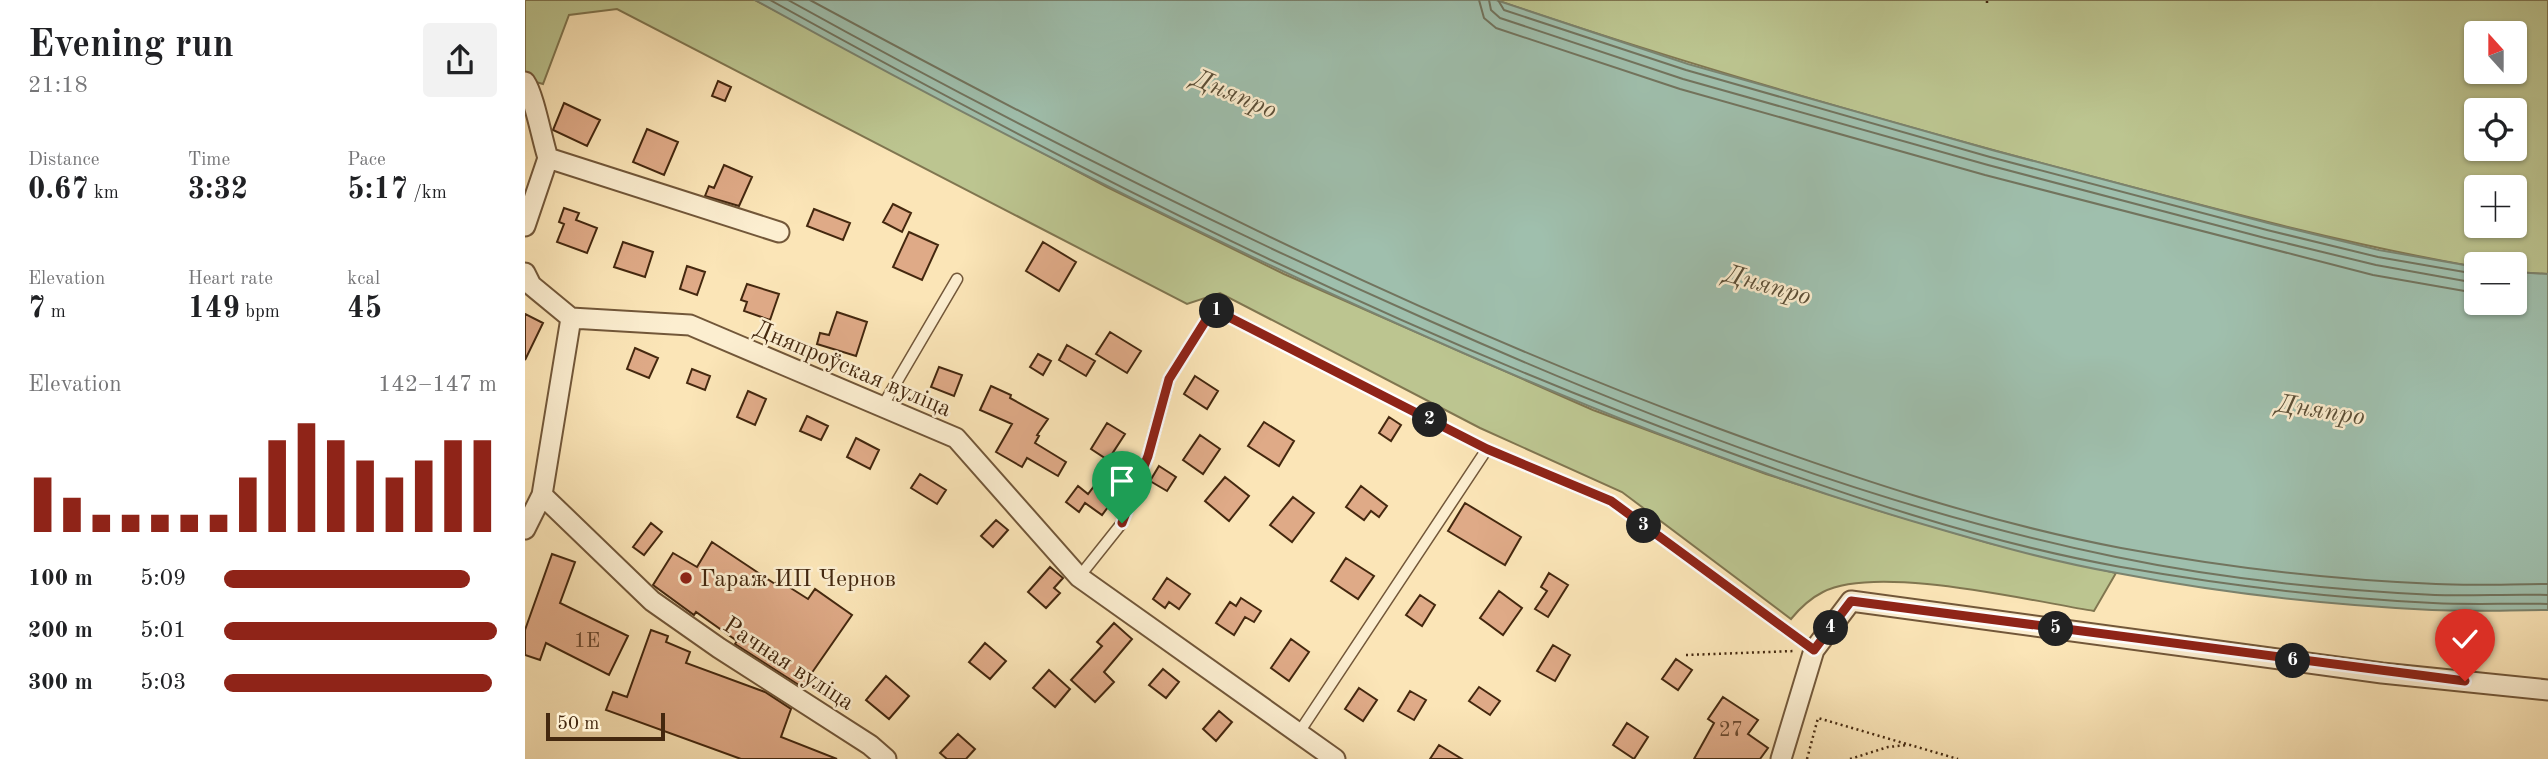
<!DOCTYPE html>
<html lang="en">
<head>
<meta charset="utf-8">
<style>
	body { margin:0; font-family:"Old Standard TT",serif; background:#f2f2f2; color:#202124; height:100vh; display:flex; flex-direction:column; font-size:26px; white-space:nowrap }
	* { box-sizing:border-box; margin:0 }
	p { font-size:23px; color:#757577 }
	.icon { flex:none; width:38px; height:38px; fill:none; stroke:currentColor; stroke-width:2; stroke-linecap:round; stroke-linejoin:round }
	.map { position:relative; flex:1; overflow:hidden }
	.drawer { display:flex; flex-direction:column; background:#fff; width:525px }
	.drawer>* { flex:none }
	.needle { width:46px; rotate:339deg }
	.tools { position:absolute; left:1939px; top:21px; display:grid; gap:14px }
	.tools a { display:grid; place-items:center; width:63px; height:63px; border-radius:7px; background:#fff; box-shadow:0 2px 5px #0004; font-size:35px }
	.scale { position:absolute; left:21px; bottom:18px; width:119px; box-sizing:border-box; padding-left:7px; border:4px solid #44280f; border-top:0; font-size:19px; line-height:24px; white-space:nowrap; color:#44280f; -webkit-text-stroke:5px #fceed0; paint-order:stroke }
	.pin { position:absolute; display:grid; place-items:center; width:60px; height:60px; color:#fff; margin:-72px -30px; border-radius:50% 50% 50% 0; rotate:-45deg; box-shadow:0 0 7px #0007 }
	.pin .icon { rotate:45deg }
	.km { position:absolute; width:35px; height:35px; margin:-18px; border-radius:50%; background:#222; color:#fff; font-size:19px; line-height:35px; text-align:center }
	.round { display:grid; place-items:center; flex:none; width:74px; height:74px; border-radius:7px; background:#f2f2f2 }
	.head { display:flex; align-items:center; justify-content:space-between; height:119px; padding:0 28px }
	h1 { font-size:38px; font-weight:700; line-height:52px }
	.stats { display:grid; grid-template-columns:repeat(3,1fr); gap:10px; height:119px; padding:7px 28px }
	.stats div { display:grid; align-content:center }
	.stats b { font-size:30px; font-weight:700 }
	.stats small { font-size:19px; font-weight:400 }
	.stats p { font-size:19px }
	.chart { height:196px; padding:14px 28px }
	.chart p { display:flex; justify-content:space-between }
	.chart svg { width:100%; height:126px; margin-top:7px; stroke:#8f2418; stroke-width:6 }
	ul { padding:0 28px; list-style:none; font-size:23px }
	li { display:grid; grid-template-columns:112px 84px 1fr; align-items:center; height:52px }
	li i { height:18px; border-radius:9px; background:#8f2418 }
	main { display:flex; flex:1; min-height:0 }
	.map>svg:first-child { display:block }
</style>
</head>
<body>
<main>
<section class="drawer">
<div class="head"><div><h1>Evening run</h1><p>21:18</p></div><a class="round"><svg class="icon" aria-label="share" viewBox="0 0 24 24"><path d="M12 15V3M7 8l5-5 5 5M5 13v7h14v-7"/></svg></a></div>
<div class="stats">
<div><p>Distance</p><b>0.67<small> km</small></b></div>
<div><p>Time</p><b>3:32</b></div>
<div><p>Pace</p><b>5:17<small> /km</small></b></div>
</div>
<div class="stats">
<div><p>Elevation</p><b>7<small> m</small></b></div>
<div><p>Heart rate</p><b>149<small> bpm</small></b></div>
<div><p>kcal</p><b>45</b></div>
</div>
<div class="chart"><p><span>Elevation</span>142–147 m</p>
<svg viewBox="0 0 160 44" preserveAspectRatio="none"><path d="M5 44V25M15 44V32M25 44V38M35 44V38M45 44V38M55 44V38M65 44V38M75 44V25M85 44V12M95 44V6M105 44V12M115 44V19M125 44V25M135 44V19M145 44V12M155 44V12"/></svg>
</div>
<ul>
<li><b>100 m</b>5:09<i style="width:90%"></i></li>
<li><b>200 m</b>5:01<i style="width:100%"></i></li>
<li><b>300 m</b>5:03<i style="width:98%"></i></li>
</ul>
</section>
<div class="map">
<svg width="2023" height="759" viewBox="0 0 2023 759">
	<rect width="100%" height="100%" fill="#fbe5b7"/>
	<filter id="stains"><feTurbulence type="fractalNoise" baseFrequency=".00286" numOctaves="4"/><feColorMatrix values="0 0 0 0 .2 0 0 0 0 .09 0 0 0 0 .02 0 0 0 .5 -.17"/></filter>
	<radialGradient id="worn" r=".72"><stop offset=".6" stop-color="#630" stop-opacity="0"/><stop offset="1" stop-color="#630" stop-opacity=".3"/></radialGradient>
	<path fill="#bcc590" stroke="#807650" stroke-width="2" fill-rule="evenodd" d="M 0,0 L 230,0 L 582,187 L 759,274 L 1068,410 L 1241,474 L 1352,510 L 1464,543 L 1591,573 L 1569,611 C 1506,601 1352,564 1298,592 C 1284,599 1275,608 1266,619 L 1097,492 L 955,428 L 695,293 L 662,304 L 92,9 L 44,15 L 18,84 L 0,79 Z
		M 971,0 L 2023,0 L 2023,274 L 1990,272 L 1990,264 L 1951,264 L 1951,267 C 1815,243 1683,207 1550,172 C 1355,120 1162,65 971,0 ZM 1951,33 L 1990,33 L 1990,72 L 1951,72 ZM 1951,110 L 1990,110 L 1990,149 L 1951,149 ZM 1951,187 L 1990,187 L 1990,226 L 1951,226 Z"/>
	<path fill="#9fbfad" stroke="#7b836e" stroke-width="2" d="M 230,0 L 971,0 L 1163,64 L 1467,150 L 1743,223 L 1854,250 L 1951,267 L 1951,303 L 1990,303 L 1990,272 L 2023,274 L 2023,610 C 1985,610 1946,612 1907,610 C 1802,605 1696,593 1592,573 C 1523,561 1455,541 1387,521 C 1233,475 1084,417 936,352 C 695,247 461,128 230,0 Z"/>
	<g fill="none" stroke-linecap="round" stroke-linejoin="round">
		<path stroke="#72745e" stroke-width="2" d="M 245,0 C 547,168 859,326 1184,445 C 1317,494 1456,542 1596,567 C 1699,585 1804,598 1908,603 C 1947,605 1985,603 2023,604
			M 263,0 C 472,116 686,224 905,321 C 1125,419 1353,508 1591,557 C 1692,578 1806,590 1910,595 C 1947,596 1985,594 2023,595
			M 285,0 C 580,159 879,313 1195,429 C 1325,477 1460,522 1596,548 C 1699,567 1807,580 1911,584 C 1948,586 1986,584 2023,584
			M 954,0 L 959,18 L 971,28 L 1155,89 L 1460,175 L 1848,275 L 1951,293
			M 964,0 L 966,10 L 975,18 L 1158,79 L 1463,165 L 1740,238 L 1851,265 L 1951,283
			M 973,0 L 979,10 L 1161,70 L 1465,157 L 1742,230 L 1853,257 L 1951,274"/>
	</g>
	<path fill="#dfaa87" stroke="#44280f" stroke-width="2" d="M 193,81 L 206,87 L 200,101 L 187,96 Z
		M 39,103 L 75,120 L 62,146 L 28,130 Z
		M 122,129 L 153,142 L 139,175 L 108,162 Z
		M 199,165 L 227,177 L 214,206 L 180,196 L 184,186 L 189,188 Z
		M 368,204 L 386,213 L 377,232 L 358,222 Z
		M 39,208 L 54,213 L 51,220 L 72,228 L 62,253 L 32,242 L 39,224 L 34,222 Z
		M 289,209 L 325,223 L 318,240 L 282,226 Z
		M 384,232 L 413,245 L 397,280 L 368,267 Z
		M 98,242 L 128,252 L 120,277 L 89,267 Z
		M 518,242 L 551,262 L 534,291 L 501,271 Z
		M 162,266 L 180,272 L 172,295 L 155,289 Z
		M 222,284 L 254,294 L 245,320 L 219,311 L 222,302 L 216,300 Z
		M 312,312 L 342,322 L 331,356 L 292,344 L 295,333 L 304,335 Z
		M 0,314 L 18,323 L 0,360 Z
		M 585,332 L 616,351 L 602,373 L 571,354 Z
		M 542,345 L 570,361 L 561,376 L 534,360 Z
		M 110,348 L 133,358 L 124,378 L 102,369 Z
		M 513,354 L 526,361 L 518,375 L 505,367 Z
		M 414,367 L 437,375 L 429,396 L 406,387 Z
		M 167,369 L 185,376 L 180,390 L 162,383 Z
		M 670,376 L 693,391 L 682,409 L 659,394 Z
		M 466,386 L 486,395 L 485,398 L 523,419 L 512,435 L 514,436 L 510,443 L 541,462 L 533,476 L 502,458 L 497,467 L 471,452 L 487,424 L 455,410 Z
		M 223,391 L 241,399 L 230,425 L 212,417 Z
		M 282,416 L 303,426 L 296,440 L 275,431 Z
		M 864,417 L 876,425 L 866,441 L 854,433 Z
		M 739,422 L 769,441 L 754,466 L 723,446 Z
		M 582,423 L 600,434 L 583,460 L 566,449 Z
		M 675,435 L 695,449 L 678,474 L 658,460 Z
		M 331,438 L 354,450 L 345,469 L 322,457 Z
		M 634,466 L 651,477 L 642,491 L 625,481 Z
		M 395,474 L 421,490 L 412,504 L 386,488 Z
		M 700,477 L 724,496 L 704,521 L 680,501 Z
		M 573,481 L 592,495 L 577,515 L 560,503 L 554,512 L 541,502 L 553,486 L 563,494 Z
		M 836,486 L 862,506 L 854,517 L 846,511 L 839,520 L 821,507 Z
		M 768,497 L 789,513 L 767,542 L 745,525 Z
		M 940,503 L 996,537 L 980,565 L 923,531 Z
		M 471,520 L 483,530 L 468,547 L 456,536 Z
		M 126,523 L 137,532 L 119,555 L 108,547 Z
		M 187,542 L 250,584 L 253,580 L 283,599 L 290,589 L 327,615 L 277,687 L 210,644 L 212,641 L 171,612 L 169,615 L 128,585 L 148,553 L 172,567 Z
		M 27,554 L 50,562 L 35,603 L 103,636 L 84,675 L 21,643 L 15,660 L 0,655 L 0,630 Z
		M 821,558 L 849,576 L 833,599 L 806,581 Z
		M 525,567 L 538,578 L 529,588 L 535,593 L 521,608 L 503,592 Z
		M 1024,573 L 1043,585 L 1023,617 L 1010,609 L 1022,591 L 1016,587 Z
		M 642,578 L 665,594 L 654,609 L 644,602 L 640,608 L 628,599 Z
		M 974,591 L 997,608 L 978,635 L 955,618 Z
		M 895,595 L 910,605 L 897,626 L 881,615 Z
		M 716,598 L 736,611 L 729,622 L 720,617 L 709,635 L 691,623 L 705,602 L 711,606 Z
		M 589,623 L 607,639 L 579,672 L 589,682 L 570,702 L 546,680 L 577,646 L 572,642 Z
		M 126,630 L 143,636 L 141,642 L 165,652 L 161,663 L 240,692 L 266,709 L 256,737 L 312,759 L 216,759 L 81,710 L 88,692 L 102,697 Z
		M 766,639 L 784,652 L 764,681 L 746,668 Z
		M 460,643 L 481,661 L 465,679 L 444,662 Z
		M 1028,645 L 1045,655 L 1030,681 L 1012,671 Z
		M 1151,659 L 1167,670 L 1153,690 L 1137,679 Z
		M 638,669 L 654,682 L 641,698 L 624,685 Z
		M 524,670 L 545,689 L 530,707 L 508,688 Z
		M 361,676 L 384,696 L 364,719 L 341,700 Z
		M 954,687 L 975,701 L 965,715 L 944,701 Z
		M 834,688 L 852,700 L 838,721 L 820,709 Z
		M 885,691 L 901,700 L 889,720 L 873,711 Z
		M 1198,697 L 1233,720 L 1223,734 L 1243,748 L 1235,759 L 1169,759 L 1189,723 L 1183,719 Z
		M 694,711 L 707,722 L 691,741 L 678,729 Z
		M 1102,723 L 1123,737 L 1109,759 L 1088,745 Z
		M 433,734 L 450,749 L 441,759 L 422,759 L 415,753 Z
		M 914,745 L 937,759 L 905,759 Z"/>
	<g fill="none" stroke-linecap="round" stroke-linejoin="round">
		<defs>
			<path id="lane" d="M 357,407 L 432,279
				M 962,449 L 1086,501 L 1289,650
				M 554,577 L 597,523 L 623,456 L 644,379 L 688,309 L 962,449 L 773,734"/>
			<path id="street" d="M 0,82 C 9,95 17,140 23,158
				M 23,158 L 254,232
				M 0,226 L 23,158
				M 0,273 L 6,285 L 46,318
				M 46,318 L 165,325 L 431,438 L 554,577 L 810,759
				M 17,495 L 127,601 L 194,648 L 345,745 L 361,759
				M 0,529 L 17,495 L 46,318
				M 1256,759 L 1289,650 L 1326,601 L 1857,673 L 2023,690"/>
		</defs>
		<use href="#lane" stroke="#725739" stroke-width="13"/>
		<use href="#street" stroke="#725739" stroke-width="23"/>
		<path stroke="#44280f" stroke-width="2.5" stroke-dasharray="2 3.5" stroke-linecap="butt" d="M 1462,3 L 1462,0
			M 1161,655 L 1270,651
			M 1282,759 L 1293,718 L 1433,759
			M 1325,759 L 1363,747 L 1383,745"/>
		<use href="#lane" stroke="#fceed0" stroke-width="10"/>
		<use href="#street" stroke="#fceed0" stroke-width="19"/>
	</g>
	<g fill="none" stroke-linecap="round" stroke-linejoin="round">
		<defs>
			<path id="route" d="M 597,523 L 623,456 L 644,379 L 688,309 L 962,449 L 1086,501 L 1289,650 L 1326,601 L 1940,681"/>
		</defs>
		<use href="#route" stroke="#fff" stroke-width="14"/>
		<use href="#route" stroke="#8f2418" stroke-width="9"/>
	</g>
	<circle fill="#8f2418" stroke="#fceed0" stroke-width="2.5" cx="161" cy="578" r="7"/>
	<g text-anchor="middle" stroke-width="5" stroke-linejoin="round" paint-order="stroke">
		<g font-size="21" fill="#6b482d">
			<text x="62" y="647">1Е</text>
			<text x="1206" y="736">27</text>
		</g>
		<g font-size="24" fill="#44280f" stroke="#fceed0">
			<text transform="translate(328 368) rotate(23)" y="8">Дняпроўская вуліца</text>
			<text transform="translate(264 663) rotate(33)" y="8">Рачная вуліца</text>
		</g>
		<g font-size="24" fill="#44280f" stroke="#fceed0" text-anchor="start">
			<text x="175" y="586">Гараж ИП Чернов</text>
		</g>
		<g font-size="26" font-style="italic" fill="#5b4e36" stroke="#fceed0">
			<text transform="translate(710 93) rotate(23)" y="9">Дняпро</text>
			<text transform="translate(1243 284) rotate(16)" y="9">Дняпро</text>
			<text transform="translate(1796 409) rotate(9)" y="9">Дняпро</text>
		</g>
	</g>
	<rect width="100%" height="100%" filter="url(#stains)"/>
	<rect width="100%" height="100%" fill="url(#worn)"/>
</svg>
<div class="tools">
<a><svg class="needle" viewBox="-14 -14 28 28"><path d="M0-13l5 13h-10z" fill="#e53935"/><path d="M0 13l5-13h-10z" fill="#757577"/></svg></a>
<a><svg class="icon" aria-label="locate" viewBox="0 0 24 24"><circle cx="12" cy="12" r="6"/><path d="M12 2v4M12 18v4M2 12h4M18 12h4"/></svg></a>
<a>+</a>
<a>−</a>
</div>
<div class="scale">50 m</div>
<div class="pin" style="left:597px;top:523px;background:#1e9e55"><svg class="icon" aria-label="arrive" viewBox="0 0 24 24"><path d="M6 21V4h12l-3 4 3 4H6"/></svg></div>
<div class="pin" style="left:1940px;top:681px;background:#d93025"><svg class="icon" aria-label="check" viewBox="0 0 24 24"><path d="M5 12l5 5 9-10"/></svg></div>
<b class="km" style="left:692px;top:311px">1</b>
<b class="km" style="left:905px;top:420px">2</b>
<b class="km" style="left:1119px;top:526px">3</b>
<b class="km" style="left:1306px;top:628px">4</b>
<b class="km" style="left:1531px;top:629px">5</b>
<b class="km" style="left:1768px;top:661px">6</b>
</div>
</main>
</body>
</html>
